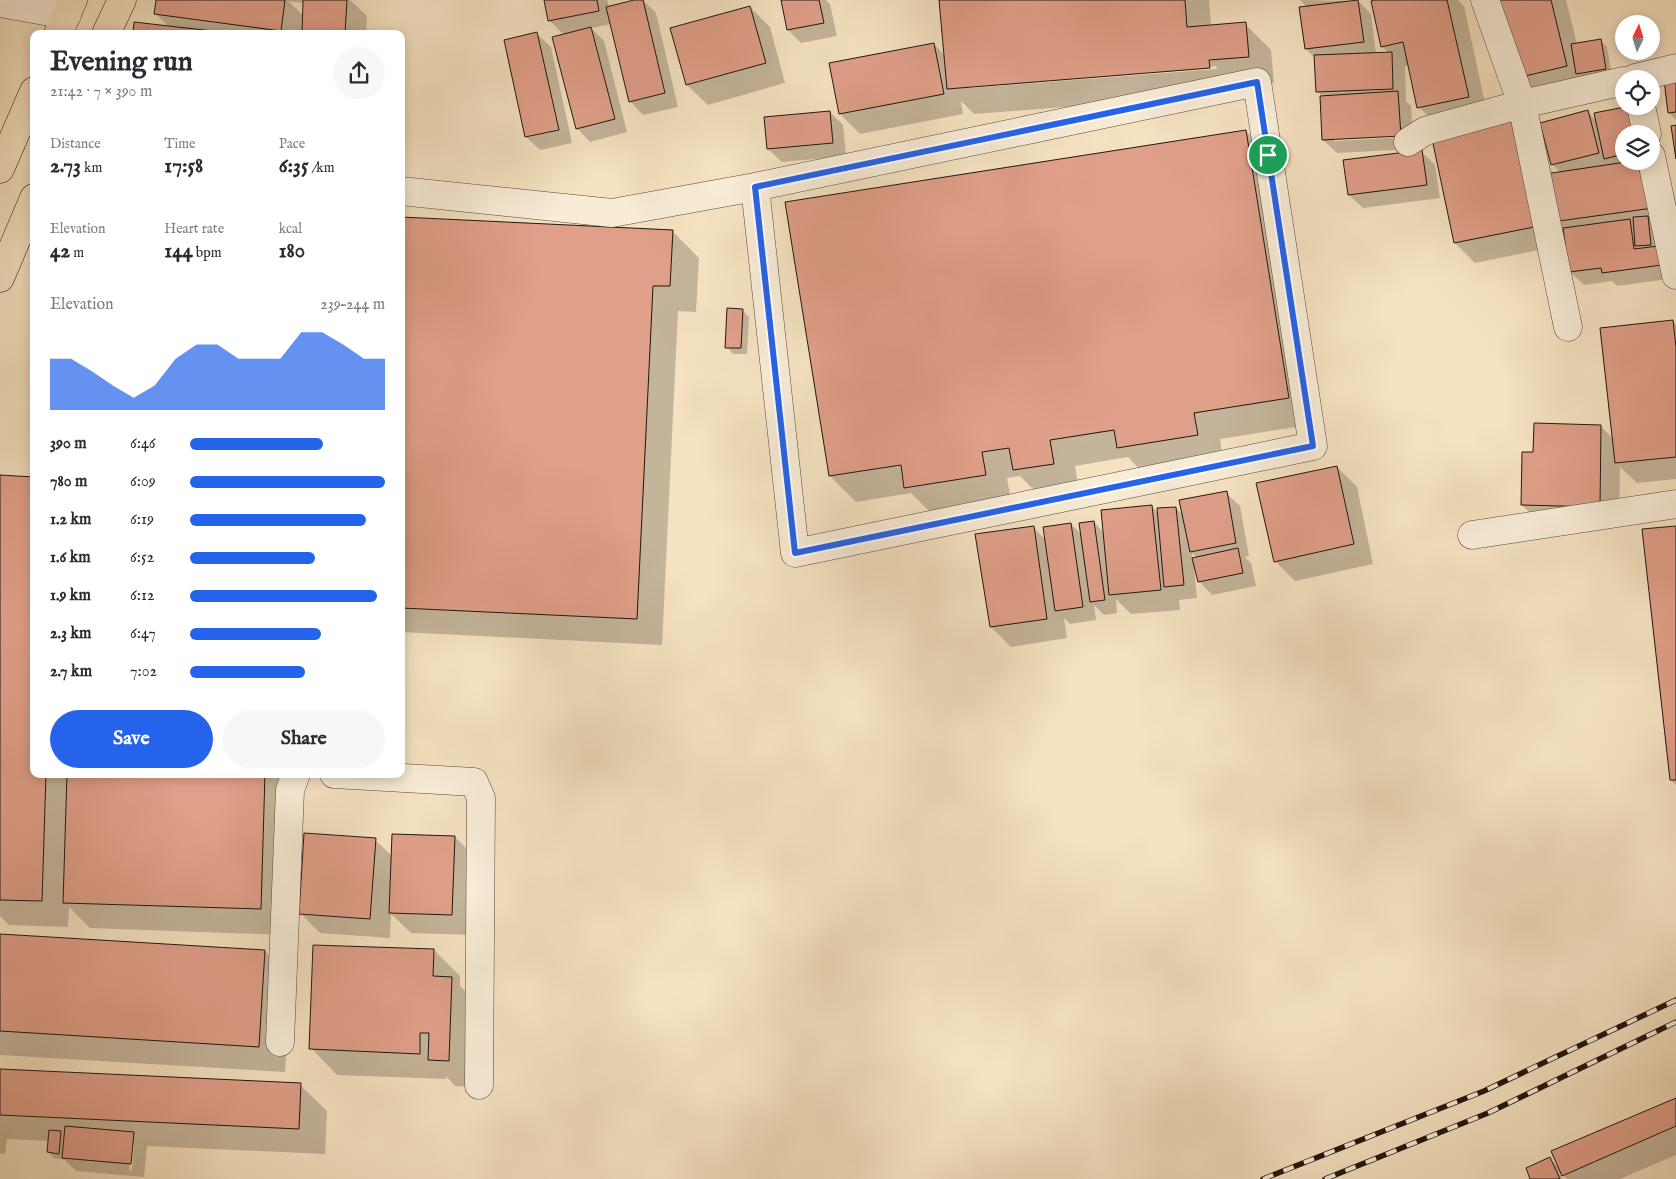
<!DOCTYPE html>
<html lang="en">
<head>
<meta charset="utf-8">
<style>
	body { margin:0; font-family:"IM FELL English",serif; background:#f7f7f7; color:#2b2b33; height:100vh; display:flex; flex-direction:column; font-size:19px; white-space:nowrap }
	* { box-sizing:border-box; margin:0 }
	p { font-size:16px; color:#7c7c81 }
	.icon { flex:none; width:28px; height:28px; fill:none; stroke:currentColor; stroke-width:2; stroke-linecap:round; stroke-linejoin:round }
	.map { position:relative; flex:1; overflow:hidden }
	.panel { position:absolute; left:30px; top:30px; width:375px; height:748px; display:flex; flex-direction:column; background:#fff; border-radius:10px; box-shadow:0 2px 12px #0003 }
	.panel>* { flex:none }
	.needle { width:32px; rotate:4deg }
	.fabs { position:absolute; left:1615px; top:15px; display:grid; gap:10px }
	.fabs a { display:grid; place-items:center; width:45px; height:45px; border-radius:50%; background:#fff; box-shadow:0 2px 12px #0003; font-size:25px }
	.pin { position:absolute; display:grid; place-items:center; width:42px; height:42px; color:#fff; margin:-21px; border:2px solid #fff; border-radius:50%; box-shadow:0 1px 5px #0007 }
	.round { display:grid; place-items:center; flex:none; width:52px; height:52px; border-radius:26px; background:#f7f7f7 }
	.summary { display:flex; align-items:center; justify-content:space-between; height:85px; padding:0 20px }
	h1 { font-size:28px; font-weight:800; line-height:38px }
	.metrics { display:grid; grid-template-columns:repeat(3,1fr); gap:8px; height:85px; padding:5px 20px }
	.metrics div { display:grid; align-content:center }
	.metrics b { font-size:21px; font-weight:800 }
	.metrics small { font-size:14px; font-weight:400 }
	.metrics p { font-size:14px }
	.chart { height:140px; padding:10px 20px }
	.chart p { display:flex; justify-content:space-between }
	.chart svg { width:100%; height:90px; margin-top:5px; fill:#2563eb; opacity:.7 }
	.cta { display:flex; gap:10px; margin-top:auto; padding:10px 20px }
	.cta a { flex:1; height:58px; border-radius:30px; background:#2563eb; color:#fff; font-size:20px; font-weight:800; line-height:58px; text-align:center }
	.cta a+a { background:#f7f7f7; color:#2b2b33 }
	ul { padding:0 20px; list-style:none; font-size:16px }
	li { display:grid; grid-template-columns:80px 60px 1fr; align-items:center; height:38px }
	li i { height:12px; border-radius:6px; background:#2563eb }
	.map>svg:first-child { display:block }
</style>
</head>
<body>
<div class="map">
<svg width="1676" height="1179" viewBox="0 0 1676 1179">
	<rect width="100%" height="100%" fill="#f5e2c1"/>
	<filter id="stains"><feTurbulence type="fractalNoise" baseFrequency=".004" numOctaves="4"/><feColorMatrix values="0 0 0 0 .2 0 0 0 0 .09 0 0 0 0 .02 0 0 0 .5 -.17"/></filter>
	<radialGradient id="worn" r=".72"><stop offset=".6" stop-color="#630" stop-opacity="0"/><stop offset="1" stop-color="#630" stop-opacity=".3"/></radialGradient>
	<path fill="#0003" fill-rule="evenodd" d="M 157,0 L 350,0 L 367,16 L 366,34 L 134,34 L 169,27 L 156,14 ZM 288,1 L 304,3 L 304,16 Z
		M 545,0 L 607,0 L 609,7 L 643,0 L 656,13 L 678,107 L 643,115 L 630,101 L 611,24 L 591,28 L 604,41 L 627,132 L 590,142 L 577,128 L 564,35 L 549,20 Z
		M 782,0 L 826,0 L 830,4 L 837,36 L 801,43 L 788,30 Z
		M 941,0 L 1209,0 L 1211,26 L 1245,24 L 1271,50 L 1274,83 L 1235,86 L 1236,94 L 974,114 L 961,101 L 963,114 L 860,134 L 840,114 L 934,44 L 945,56 ZM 1216,66 L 1217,69 L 970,88 L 970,86 Z
		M 1300,0 L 1358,1 L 1371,14 L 1376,54 L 1389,53 L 1382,46 L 1381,0 L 1458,0 L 1464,6 L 1488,117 L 1439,127 L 1419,107 L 1409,65 L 1405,66 L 1406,101 L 1411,106 L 1414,149 L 1337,153 L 1323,140 L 1323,97 L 1317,91 L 1316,59 L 1306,49 L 1307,7 ZM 1407,134 L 1407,137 L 1334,141 L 1334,138 Z
		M 1500,0 L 1566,0 L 1577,44 L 1600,40 L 1607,47 L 1612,76 L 1538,98 L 1518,78 Z
		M 750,7 L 770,27 L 785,83 L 708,105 L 687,85 L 672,28 Z
		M 537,34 L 551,47 L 572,143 L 540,150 L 526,137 Z
		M 1676,79 L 1676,120 L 1669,113 Z
		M 830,112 L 843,125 L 846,156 L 782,162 L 768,149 Z
		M 1587,112 L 1597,121 L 1624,134 L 1624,161 L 1651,161 L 1676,278 L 1617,286 L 1612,281 L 1584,285 L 1570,272 L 1564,232 L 1553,221 L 1561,173 L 1552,164 Z
		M 1511,119 L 1553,247 L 1475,263 L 1455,243 Z
		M 1246,131 L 1272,157 L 1315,424 L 1220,439 L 1223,461 L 1144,474 L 1128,457 L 1075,466 L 1079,490 L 1040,496 L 1020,476 L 1007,478 L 1011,501 L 931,513 L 911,493 L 856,502 L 830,476 L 786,203 Z
		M 1421,151 L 1435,165 L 1440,198 L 1363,208 L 1349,195 Z
		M 401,218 L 673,232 L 699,258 L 696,312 L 678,311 L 662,645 L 401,632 Z
		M 742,310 L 749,317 L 747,354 L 733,354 L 727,347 Z
		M 1673,321 L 1676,325 L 1676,479 L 1637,483 L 1620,467 L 1619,527 L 1542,525 L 1522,505 L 1601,426 L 1614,440 Z
		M 1337,467 L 1357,487 L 1373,564 L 1295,581 L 1275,561 Z
		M 0,477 L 34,774 L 291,774 L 286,935 L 90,928 L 69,907 L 68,927 L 9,925 L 0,916 Z
		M 1226,493 L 1240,506 L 1249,556 L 1245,557 L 1251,563 L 1256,586 L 1212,595 L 1199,581 L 1195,566 L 1194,566 L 1197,598 L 1179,600 L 1180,610 L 1131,614 L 1116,599 L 1117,613 L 1104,615 L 1094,605 L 1096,620 L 1070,624 L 1064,618 L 1067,638 L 1011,647 L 991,627 L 1033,527 L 1046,540 L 1071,524 L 1082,535 L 1094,522 L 1104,533 L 1151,506 L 1158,513 L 1176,508 L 1184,516 ZM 1192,553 L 1197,558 L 1193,559 Z
		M 1676,527 L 1676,785 L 1671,780 Z
		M 455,837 L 475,857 L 472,935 L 411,933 L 391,914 L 390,938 L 320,933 L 300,913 L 375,840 L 393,857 Z
		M 0,935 L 265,951 L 291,977 L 285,1072 L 0,1055 Z
		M 434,950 L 460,976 L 460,986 L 478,1004 L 475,1087 L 455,1086 L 446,1076 L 446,1079 L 337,1075 L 311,1048 Z
		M 0,1070 L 300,1085 L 327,1111 L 325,1154 L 147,1146 L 144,1177 L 76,1171 L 65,1160 L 54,1158 L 48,1152 L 49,1141 L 7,1139 L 5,1154 L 0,1154 ZM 131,1145 L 134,1145 L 132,1171 L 129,1170 Z
		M 1676,1099 L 1676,1155 L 1620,1179 L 1567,1179 L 1559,1171 L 1562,1179 L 1532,1179 L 1550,1159 L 1560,1169 Z"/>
	<path fill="#e09f89" stroke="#201510" d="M 156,0 L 285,0 L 281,31 L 154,14 Z
		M 303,0 L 347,0 L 345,34 L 302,34 Z
		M 544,0 L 597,0 L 599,11 L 548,21 Z
		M 634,0 L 643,0 L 665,93 L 629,102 L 606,7 Z
		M 781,0 L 819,0 L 824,23 L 787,30 Z
		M 939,0 L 1185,0 L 1187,27 L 1246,22 L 1249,57 L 1209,60 L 1210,68 L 947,89 Z
		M 1358,0 L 1364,42 L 1305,49 L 1299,7 Z
		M 1375,0 L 1447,0 L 1469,97 L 1417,108 L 1403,42 L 1381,47 L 1371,1 Z
		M 1498,0 L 1551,0 L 1567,66 L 1517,78 Z
		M 750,6 L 766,63 L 686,85 L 670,28 Z
		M 134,22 L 239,34 L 133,34 Z
		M 591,27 L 615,119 L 576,129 L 552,37 Z
		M 537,32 L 559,130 L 525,137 L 504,40 Z
		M 1601,39 L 1606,69 L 1576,74 L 1571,44 Z
		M 934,43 L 944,94 L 839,114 L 829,63 Z
		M 1392,52 L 1393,89 L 1316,92 L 1314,55 Z
		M 1676,78 L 1676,112 L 1668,113 L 1664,80 Z
		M 1398,91 L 1401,136 L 1322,140 L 1320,96 Z
		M 1630,106 L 1638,134 L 1624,134 L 1624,154 L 1604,159 L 1594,113 Z
		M 1588,110 L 1599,153 L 1551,165 L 1540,123 Z
		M 830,111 L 833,143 L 767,149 L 764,117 Z
		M 1511,118 L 1534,227 L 1454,243 L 1431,134 Z
		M 1676,125 L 1676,159 L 1671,126 Z
		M 1246,130 L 1289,398 L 1194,413 L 1198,435 L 1117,448 L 1114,430 L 1050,440 L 1054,464 L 1013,470 L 1009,448 L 982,452 L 986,475 L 904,488 L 901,465 L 829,476 L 785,202 Z
		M 1422,150 L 1427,185 L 1348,195 L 1343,160 Z
		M 1633,161 L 1646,161 L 1653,208 L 1552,222 L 1545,174 Z
		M 1648,216 L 1651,245 L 1635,246 L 1633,217 Z
		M 401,217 L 673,230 L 670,286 L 653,286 L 637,619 L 401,608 Z
		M 1630,219 L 1634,249 L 1666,245 L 1669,264 L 1602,273 L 1601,268 L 1569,272 L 1563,228 Z
		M 727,308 L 743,309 L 741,348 L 725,348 Z
		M 1673,320 L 1676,347 L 1676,457 L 1615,463 L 1600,328 Z
		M 1534,423 L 1601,425 L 1600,507 L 1521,505 L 1522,452 L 1533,452 Z
		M 1337,466 L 1354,544 L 1274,562 L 1256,483 Z
		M 0,475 L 34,477 L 34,774 L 46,774 L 42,901 L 0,900 Z
		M 1227,491 L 1236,543 L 1190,552 L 1179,500 Z
		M 1152,505 L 1161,590 L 1109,595 L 1101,510 Z
		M 1176,507 L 1184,585 L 1164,587 L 1157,508 Z
		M 1094,521 L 1105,600 L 1090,602 L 1079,523 Z
		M 1071,523 L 1083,607 L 1055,611 L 1043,527 Z
		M 1034,526 L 1047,619 L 990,627 L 975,534 Z
		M 1676,526 L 1676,780 L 1670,780 L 1642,529 Z
		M 1238,548 L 1243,573 L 1198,582 L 1192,558 Z
		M 67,774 L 265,774 L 261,909 L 63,903 Z
		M 304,833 L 376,838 L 370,919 L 299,914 Z
		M 392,834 L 455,836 L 452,915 L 389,913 Z
		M 0,934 L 265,950 L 259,1047 L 0,1031 Z
		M 313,945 L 434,949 L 433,976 L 452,977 L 449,1061 L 428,1060 L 429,1033 L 420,1033 L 420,1054 L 309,1049 Z
		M 0,1069 L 301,1083 L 299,1129 L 0,1115 Z
		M 1676,1098 L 1676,1126 L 1562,1176 L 1551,1151 Z
		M 65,1126 L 134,1132 L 131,1164 L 62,1158 Z
		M 49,1130 L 61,1131 L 59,1154 L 47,1152 Z
		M 1550,1157 L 1560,1179 L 1530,1179 L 1526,1168 Z"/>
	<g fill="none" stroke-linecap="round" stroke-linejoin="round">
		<defs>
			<path id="minor" d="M 1485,0 L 1522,104 L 1568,327
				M 0,3 L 67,15
				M 1635,78 L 1676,68
				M 1641,106 L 1647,134
				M 1408,142 L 1425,131 L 1522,104 L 1624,81
				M 1651,156 L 1676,275
				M 401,191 L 612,213 L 755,187 L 1257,82 L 1313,446 L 795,553 L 755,187
				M 1472,535 L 1676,504
				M 334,774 L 474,782 L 481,798 L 479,1085
				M 280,1042 L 290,790 L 296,774"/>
			<path id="trunk" d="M 58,34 L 73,0
				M 106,34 L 122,0
				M 0,169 L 34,91
				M 0,278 L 34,198"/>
		</defs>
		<use href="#minor" stroke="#55483c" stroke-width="29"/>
		<use href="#trunk" stroke="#201510" stroke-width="29"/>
		<use href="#minor" stroke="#f8ecd7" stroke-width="28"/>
		<use href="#trunk" stroke="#f5e2c1" stroke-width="28"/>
		<defs>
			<path id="rail" d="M 1263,1179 L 1484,1091 L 1676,1000
				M 1325,1179 L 1488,1113 L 1676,1022"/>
		</defs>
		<use href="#rail" stroke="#201510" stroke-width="5.5"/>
		<use href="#rail" stroke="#f8ecd7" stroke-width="4" stroke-dasharray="11" stroke-linecap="butt"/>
	</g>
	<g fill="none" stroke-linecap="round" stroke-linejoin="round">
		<defs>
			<path id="route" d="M 1257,82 L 1313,446 L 795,553 L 755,187 Z"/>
		</defs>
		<use href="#route" stroke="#fff" stroke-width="10"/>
		<use href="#route" stroke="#2563eb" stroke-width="6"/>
	</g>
	<rect width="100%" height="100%" filter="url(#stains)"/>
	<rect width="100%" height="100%" fill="url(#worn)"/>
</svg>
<div class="fabs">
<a><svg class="needle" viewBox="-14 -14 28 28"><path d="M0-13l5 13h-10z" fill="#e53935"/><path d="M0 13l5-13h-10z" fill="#7c7c81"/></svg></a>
<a><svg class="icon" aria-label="locate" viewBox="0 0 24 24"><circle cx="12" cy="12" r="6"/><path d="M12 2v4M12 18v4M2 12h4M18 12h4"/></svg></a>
<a><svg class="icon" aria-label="layers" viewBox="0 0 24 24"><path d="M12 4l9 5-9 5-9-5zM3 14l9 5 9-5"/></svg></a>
</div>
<div class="pin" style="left:1268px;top:155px;background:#1e9e55"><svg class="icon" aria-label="arrive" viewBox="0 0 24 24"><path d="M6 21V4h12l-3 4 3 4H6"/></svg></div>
<section class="panel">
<div class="summary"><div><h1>Evening run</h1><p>21:42 · 7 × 390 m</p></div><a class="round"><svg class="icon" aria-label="share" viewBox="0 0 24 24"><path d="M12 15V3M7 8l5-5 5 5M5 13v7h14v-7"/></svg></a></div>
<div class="metrics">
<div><p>Distance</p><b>2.73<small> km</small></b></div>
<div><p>Time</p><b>17:58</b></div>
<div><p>Pace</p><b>6:35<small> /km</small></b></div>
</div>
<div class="metrics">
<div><p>Elevation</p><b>42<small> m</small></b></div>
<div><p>Heart rate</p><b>144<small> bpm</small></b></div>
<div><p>kcal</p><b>180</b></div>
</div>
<div class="chart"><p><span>Elevation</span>239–244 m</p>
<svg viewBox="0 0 160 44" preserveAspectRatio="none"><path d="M0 44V19L10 19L20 25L30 32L40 38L50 32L60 19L70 12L80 12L90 19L100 19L110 19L120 6L130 6L140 12L150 19L160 19V44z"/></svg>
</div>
<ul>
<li><b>390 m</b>6:46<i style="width:68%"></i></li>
<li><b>780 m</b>6:09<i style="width:100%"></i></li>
<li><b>1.2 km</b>6:19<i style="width:90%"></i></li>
<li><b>1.6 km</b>6:52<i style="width:64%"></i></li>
<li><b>1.9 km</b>6:12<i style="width:96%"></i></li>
<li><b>2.3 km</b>6:47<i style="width:67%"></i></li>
<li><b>2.7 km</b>7:02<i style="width:59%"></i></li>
</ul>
<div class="cta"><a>Save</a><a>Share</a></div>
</section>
</div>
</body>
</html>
